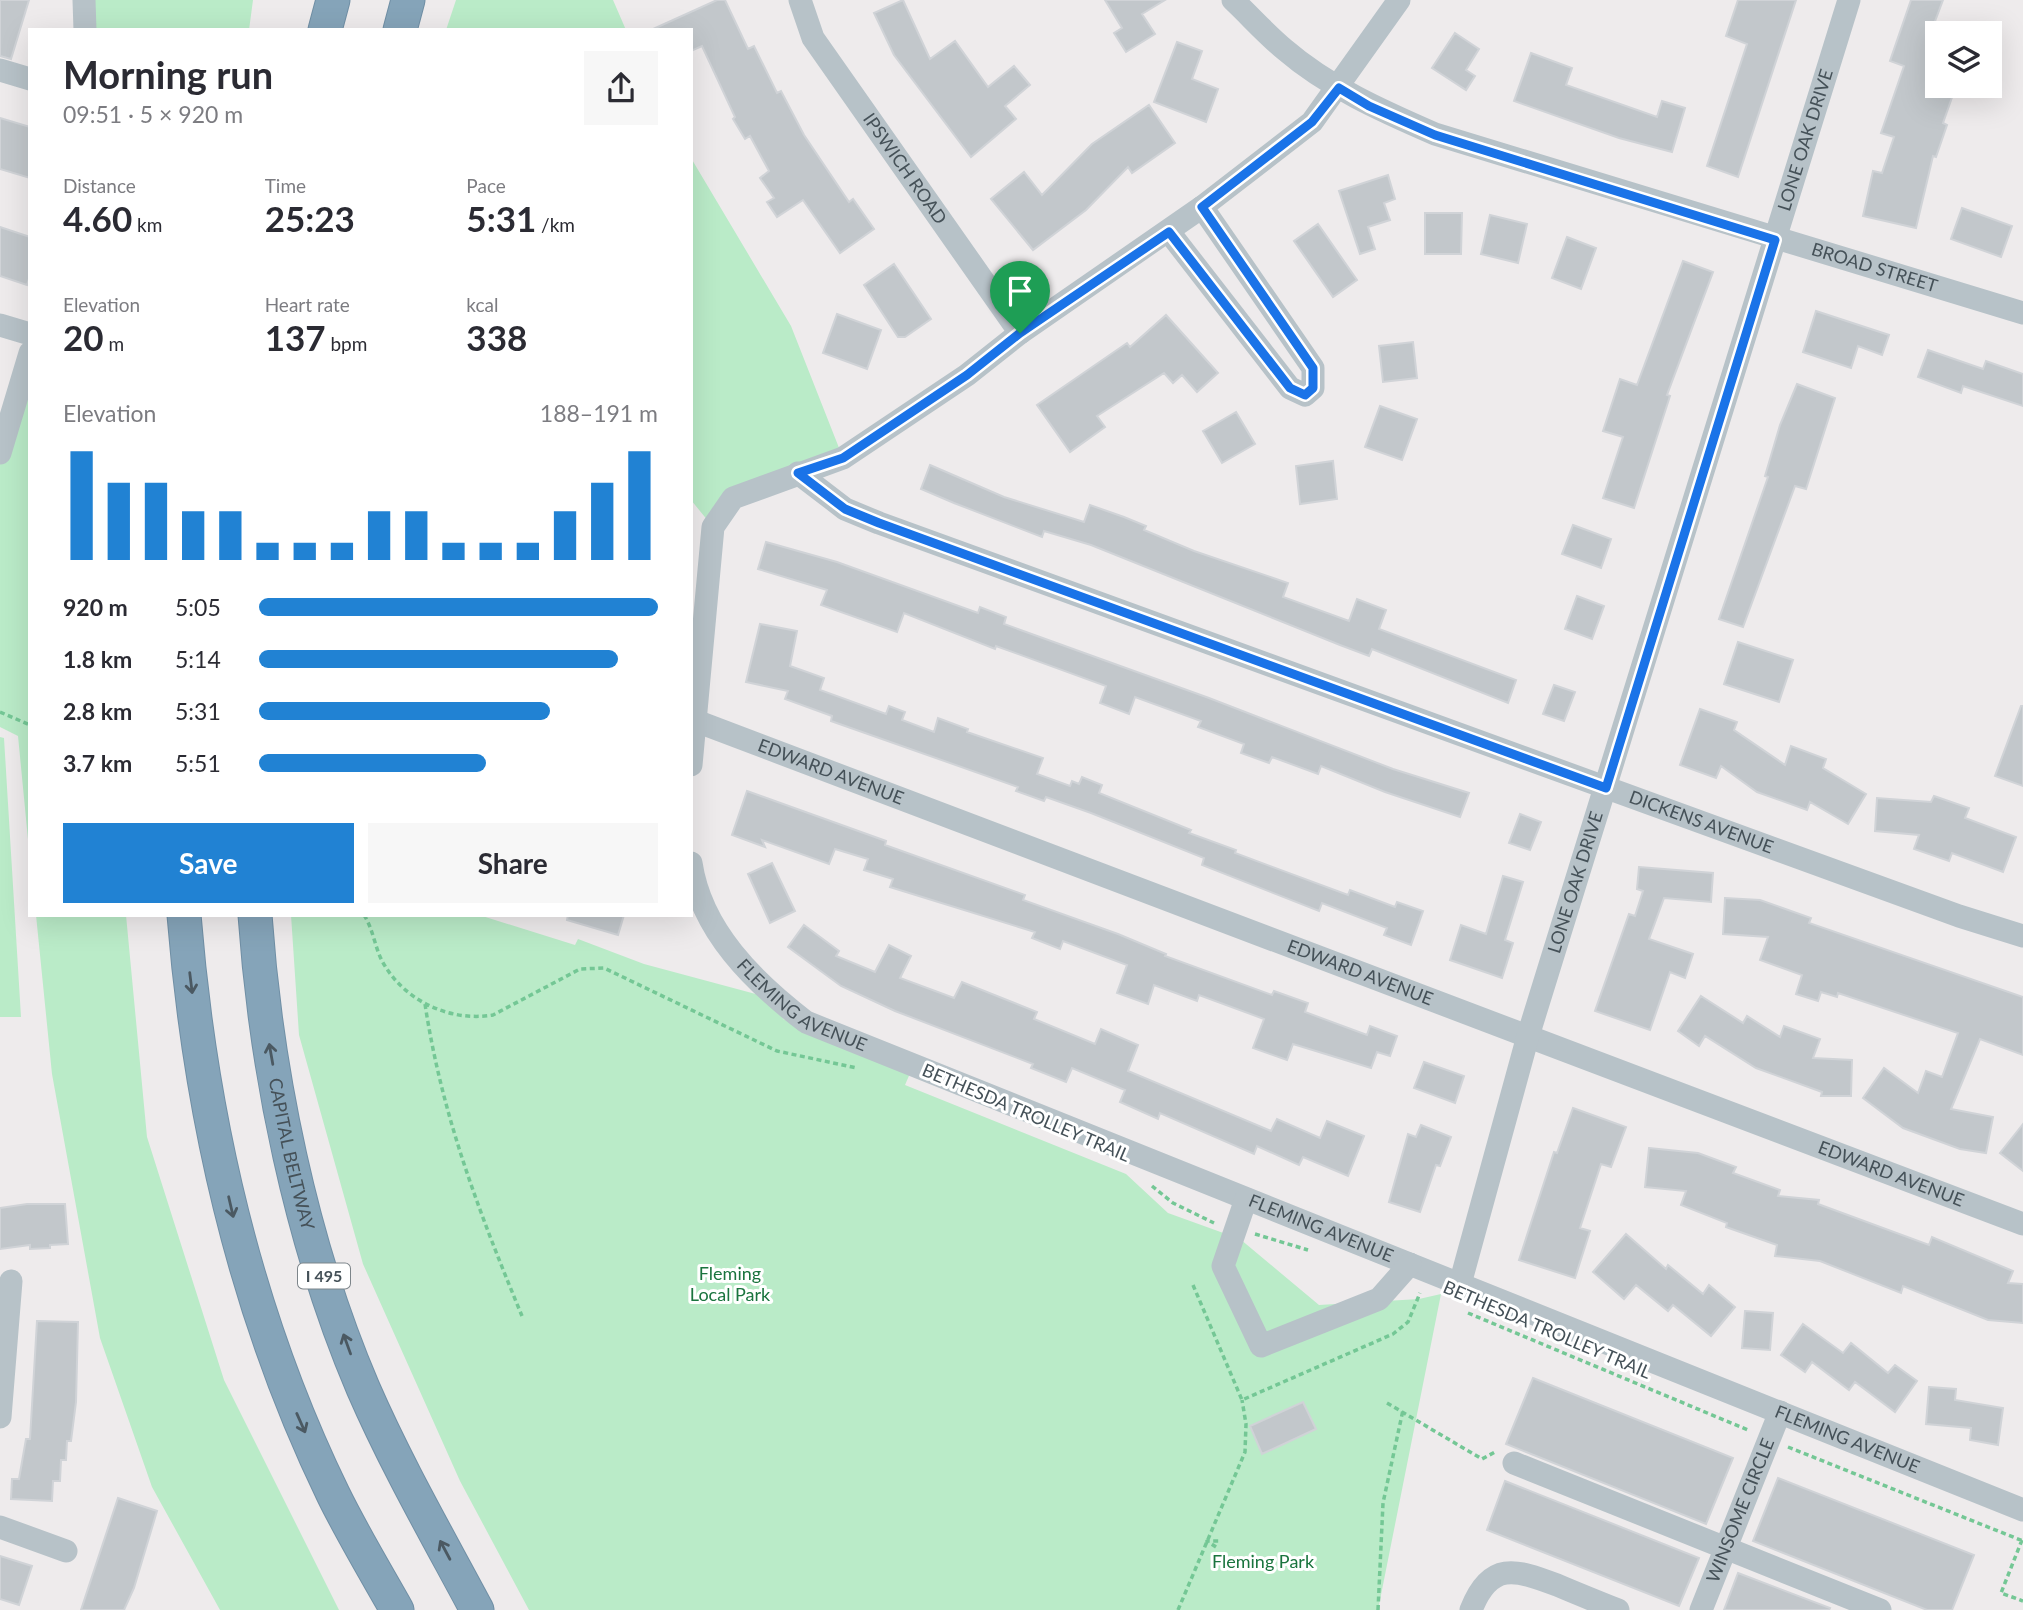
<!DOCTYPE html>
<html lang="en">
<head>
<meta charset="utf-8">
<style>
	body { margin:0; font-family:Lato,sans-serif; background:#f7f7f7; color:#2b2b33; height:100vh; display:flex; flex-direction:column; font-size:26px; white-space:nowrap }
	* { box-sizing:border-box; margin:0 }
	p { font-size:23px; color:#7c7c81 }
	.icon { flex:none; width:38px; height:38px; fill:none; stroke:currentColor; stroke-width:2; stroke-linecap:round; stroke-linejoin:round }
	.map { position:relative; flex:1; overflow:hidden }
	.sheet { position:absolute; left:28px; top:28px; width:665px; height:889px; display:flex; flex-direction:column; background:#fff; border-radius:0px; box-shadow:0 7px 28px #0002 }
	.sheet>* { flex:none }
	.controls { position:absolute; left:1925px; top:21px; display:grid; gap:14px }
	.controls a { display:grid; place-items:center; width:77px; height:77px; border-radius:0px; background:#fff; box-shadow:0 7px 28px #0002; font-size:35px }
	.pin { position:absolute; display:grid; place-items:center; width:60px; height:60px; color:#fff; margin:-72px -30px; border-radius:50% 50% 50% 0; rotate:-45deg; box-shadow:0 0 7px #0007 }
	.pin .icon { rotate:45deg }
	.round { display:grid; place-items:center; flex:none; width:74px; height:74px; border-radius:0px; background:#f7f7f7 }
	.summary { display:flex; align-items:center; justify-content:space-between; height:119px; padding:0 35px }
	h1 { font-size:38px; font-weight:700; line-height:52px }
	.figures { display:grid; grid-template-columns:repeat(3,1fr); gap:10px; height:119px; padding:7px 35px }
	.figures div { display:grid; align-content:center }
	.figures b { font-size:35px; font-weight:700 }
	.figures small { font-size:19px; font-weight:400 }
	.figures p { font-size:19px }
	.chart { height:196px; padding:14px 35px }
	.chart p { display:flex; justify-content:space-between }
	.chart svg { width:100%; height:126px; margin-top:7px; stroke:#2182d3; stroke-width:6 }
	.cta { display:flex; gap:14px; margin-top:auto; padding:14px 35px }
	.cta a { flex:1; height:80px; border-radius:0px; background:#2182d3; color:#fff; font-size:28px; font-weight:700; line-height:80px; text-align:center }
	.cta a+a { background:#f7f7f7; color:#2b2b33 }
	ul { padding:0 35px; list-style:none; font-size:23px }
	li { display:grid; grid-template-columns:112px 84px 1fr; align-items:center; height:52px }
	li i { height:18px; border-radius:9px; background:#2182d3 }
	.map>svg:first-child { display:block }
</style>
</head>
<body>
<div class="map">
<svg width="2023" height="1610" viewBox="0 0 2023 1610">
	<rect width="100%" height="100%" fill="#eeebec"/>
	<path fill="#baebc8" d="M 84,0 L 253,0 L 249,30 L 85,30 Z
		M 456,0 L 613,0 L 626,30 L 446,30 Z
		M 691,158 L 791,326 L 843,458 L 734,498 L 713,527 L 691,500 Z
		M 30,353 L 30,860 L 18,736 L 0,727 L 0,453 Z
		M 0,737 L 4,738 L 21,1017 L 0,1017 Z
		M 36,915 L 126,915 L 147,1137 L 224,1380 L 339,1610 L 220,1610 L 152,1487 L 100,1338 L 52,1074 Z
		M 291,915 L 479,915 L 575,945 L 578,939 L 644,964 L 778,1000 L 783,1019 L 911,1071 L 905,1085 L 1126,1174 L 1168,1213 L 1240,1239 L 1319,1305 L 1419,1299 L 1441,1294 L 1378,1610 L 529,1610 L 460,1481 L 363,1264 L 299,1035 Z"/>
	<path fill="#c2c7cb" stroke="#d0d3d7" stroke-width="2" d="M 0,0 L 29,0 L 11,59 L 0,56 Z
		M 717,0 L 725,0 L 748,49 L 754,46 L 777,93 L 781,91 L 804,135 L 849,202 L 853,199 L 874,229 L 840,253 L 803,200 L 777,217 L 767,202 L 774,198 L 760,178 L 769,171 L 750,136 L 745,139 L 733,119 L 735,117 L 702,46 L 691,51 L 691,30 L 651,30 Z
		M 903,0 L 930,59 L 955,41 L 988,87 L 1014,66 L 1030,85 L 1005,106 L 1016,119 L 971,157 L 894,55 L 874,13 Z
		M 1105,0 L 1165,0 L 1142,14 L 1155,34 L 1126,52 L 1114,33 L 1122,28 Z
		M 1738,0 L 1796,0 L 1738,177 L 1707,166 L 1747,44 L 1726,36 Z
		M 1911,0 L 1943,0 L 1931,32 L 1937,34 L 1937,86 L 1956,86 L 1943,123 L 1947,125 L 1936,157 L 1933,156 L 1916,228 L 1863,216 L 1873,171 L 1882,173 L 1894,137 L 1881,133 L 1904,66 L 1890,61 Z
		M 1455,33 L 1479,49 L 1466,70 L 1475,76 L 1466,90 L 1432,68 Z
		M 1177,42 L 1202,51 L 1192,79 L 1218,89 L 1206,122 L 1154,102 Z
		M 1531,53 L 1572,68 L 1566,85 L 1657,117 L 1662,101 L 1685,108 L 1672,152 L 1619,138 L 1514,101 Z
		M 1149,105 L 1175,143 L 1132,173 L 1128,167 L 1086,210 L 1033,250 L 991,199 L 1024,172 L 1042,195 L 1092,144 Z
		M 0,118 L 30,127 L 30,178 L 0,169 Z
		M 1388,175 L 1395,199 L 1384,203 L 1390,220 L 1368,227 L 1375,249 L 1360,254 L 1339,191 Z
		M 1962,208 L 2012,226 L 2001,257 L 1951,239 Z
		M 1425,213 L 1462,213 L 1461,254 L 1425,254 Z
		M 1490,215 L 1527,224 L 1518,263 L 1481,254 Z
		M 1318,224 L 1357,280 L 1333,297 L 1294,241 Z
		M 0,227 L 30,237 L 30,276 L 27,285 L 0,276 Z
		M 1567,237 L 1596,248 L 1581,289 L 1552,278 Z
		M 1683,261 L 1713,272 L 1667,395 L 1670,396 L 1634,508 L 1603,498 L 1623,437 L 1603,431 L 1620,379 L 1637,385 Z
		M 894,264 L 931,319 L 905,337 L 898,337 L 864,285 Z
		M 1816,311 L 1889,335 L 1882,355 L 1858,346 L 1851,368 L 1803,352 Z
		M 837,314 L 881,330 L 867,369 L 823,353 Z
		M 1166,315 L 1218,373 L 1197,392 L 1182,375 L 1173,383 L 1164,373 L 1097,416 L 1105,427 L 1070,452 L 1037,405 L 1127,343 L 1130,347 Z
		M 1413,342 L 1417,378 L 1383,382 L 1379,346 Z
		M 1928,350 L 1983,369 L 1986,361 L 2023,374 L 2023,406 L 1963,386 L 1961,393 L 1918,377 Z
		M 1797,384 L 1835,398 L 1806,489 L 1795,486 L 1743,627 L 1719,619 L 1768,477 L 1765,476 L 1780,425 Z
		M 1380,406 L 1417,419 L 1402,460 L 1365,447 Z
		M 1236,412 L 1255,444 L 1222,463 L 1203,431 Z
		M 1333,461 L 1337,499 L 1300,504 L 1296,466 Z
		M 930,465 L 1004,497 L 1084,522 L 1090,505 L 1124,517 L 1146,526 L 1144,530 L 1194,551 L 1288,583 L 1283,597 L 1349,621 L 1357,599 L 1386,610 L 1379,629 L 1516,680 L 1508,703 L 1372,649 L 1369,656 L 1340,645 L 1091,545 L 1044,531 L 1042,537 L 954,503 L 921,489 Z
		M 1573,525 L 1611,539 L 1601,568 L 1562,554 Z
		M 766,542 L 837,562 L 978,613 L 980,607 L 1006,617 L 1004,624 L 1209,698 L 1393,769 L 1469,793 L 1460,817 L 1385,792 L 1321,766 L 1318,774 L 1272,757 L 1269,763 L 1241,753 L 1244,744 L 1198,727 L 1201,721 L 1135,697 L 1129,714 L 1100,703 L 1106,686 L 996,646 L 995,649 L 904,613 L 897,632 L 821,605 L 827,590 L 758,569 Z
		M 1577,596 L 1604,606 L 1592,639 L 1565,629 Z
		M 760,624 L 797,631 L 790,666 L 824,678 L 820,690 L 886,714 L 889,706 L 905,712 L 902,720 L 934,732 L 938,718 L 968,729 L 967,732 L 1043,758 L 1037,774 L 1070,786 L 1072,781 L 1079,784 L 1082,777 L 1102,785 L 1099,793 L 1191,830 L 1189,833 L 1236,850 L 1235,853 L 1348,895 L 1350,890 L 1395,907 L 1397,902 L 1423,911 L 1411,945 L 1384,935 L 1387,928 L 1322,903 L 1319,911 L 1202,865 L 1204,858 L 1091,813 L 1046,797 L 1044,801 L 1016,791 L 1018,787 L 831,721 L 832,716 L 785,699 L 788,691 L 746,682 Z
		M 1738,642 L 1793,660 L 1779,702 L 1724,684 Z
		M 1554,685 L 1575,692 L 1564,721 L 1543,714 Z
		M 2021,706 L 2023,706 L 2023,786 L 1995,776 Z
		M 1700,709 L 1737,722 L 1734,730 L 1785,765 L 1791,746 L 1826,759 L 1823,768 L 1866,794 L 1848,824 L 1810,802 L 1807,810 L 1757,792 L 1721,766 L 1716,778 L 1680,765 Z
		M 747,791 L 886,841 L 885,845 L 1025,895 L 1023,900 L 1118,934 L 1166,954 L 1165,956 L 1272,995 L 1274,991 L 1308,1003 L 1305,1012 L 1367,1035 L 1370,1026 L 1397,1036 L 1390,1056 L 1377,1052 L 1371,1068 L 1293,1044 L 1287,1060 L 1253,1048 L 1264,1019 L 1199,995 L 1197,1001 L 1154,985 L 1148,1004 L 1117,993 L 1127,965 L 1063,941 L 1060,949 L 1032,938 L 1035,932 L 890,887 L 893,879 L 864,870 L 868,859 L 835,849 L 829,864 L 762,840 L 765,847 L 732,835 Z
		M 1934,796 L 1969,808 L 1965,818 L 2016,837 L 2003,872 L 1952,853 L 1949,861 L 1914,849 L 1919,835 L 1875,831 L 1877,798 L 1931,802 Z
		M 1520,814 L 1541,822 L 1530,850 L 1509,843 Z
		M 772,863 L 795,911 L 770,923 L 748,874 Z
		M 1639,867 L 1713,873 L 1711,902 L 1664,898 L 1649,939 L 1693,954 L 1685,978 L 1670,972 L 1650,1030 L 1595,1011 L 1629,914 L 1635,916 L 1643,891 L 1637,889 Z
		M 1503,876 L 1523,882 L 1505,940 L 1513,943 L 1502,978 L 1450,960 L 1461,925 L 1486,934 Z
		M 1725,898 L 1760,900 L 1811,918 L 1809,923 L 2023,997 L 2023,1055 L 1980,1039 L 1951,1109 L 1993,1117 L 1986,1153 L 1960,1149 L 1903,1128 L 1863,1098 L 1884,1068 L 1918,1093 L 1926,1071 L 1942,1077 L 1958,1033 L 1838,993 L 1837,997 L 1821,992 L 1818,1001 L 1796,994 L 1802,975 L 1760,960 L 1768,937 L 1723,934 Z
		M 568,915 L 624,915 L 618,935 L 567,920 Z
		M 804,925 L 839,951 L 836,956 L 875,972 L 889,945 L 911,956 L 900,978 L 954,998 L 962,982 L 1037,1012 L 1034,1019 L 1095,1044 L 1101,1029 L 1138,1045 L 1128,1071 L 1271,1131 L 1277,1119 L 1320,1138 L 1327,1121 L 1364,1136 L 1348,1176 L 1303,1157 L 1299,1165 L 1257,1146 L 1254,1154 L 1160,1113 L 1158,1119 L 1120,1102 L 1125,1090 L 1072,1068 L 1066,1082 L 1031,1068 L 1033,1064 L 895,1011 L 841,986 L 788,947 Z
		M 1701,996 L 1743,1023 L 1747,1016 L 1780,1037 L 1784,1026 L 1820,1039 L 1813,1058 L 1852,1060 L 1851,1096 L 1821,1096 L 1822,1092 L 1756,1068 L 1705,1036 L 1699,1046 L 1678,1031 Z
		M 1424,1062 L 1464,1076 L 1455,1103 L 1414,1088 Z
		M 1573,1108 L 1626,1127 L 1611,1167 L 1601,1164 L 1580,1228 L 1590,1231 L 1575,1278 L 1519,1260 L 1554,1152 L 1557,1153 Z
		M 2023,1124 L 2023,1171 L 2000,1153 Z
		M 1421,1125 L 1451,1137 L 1440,1166 L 1436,1165 L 1420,1212 L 1389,1202 L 1408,1134 L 1416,1137 Z
		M 1649,1148 L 1698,1153 L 1736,1167 L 1733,1173 L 1780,1190 L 1778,1196 L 1819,1200 L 1818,1204 L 1929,1245 L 1932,1237 L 2013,1271 L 2008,1283 L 2023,1284 L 2023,1323 L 1988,1320 L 1903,1286 L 1901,1293 L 1820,1261 L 1775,1256 L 1777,1245 L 1726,1227 L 1727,1223 L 1681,1205 L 1686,1191 L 1645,1187 Z
		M 27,1204 L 65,1204 L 68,1244 L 50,1245 L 50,1248 L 30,1249 L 30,1245 L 0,1249 L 0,1208 Z
		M 1626,1234 L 1666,1269 L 1668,1265 L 1703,1294 L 1709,1285 L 1735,1307 L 1711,1336 L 1673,1305 L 1668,1311 L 1636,1285 L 1624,1299 L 1593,1272 Z
		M 1745,1311 L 1773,1313 L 1770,1350 L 1742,1348 Z
		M 37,1321 L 78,1322 L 76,1402 L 71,1441 L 67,1441 L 66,1460 L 61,1460 L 60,1481 L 53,1481 L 52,1501 L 11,1499 L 12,1479 L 19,1479 L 26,1439 L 30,1439 Z
		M 1803,1324 L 1843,1353 L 1851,1343 L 1888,1373 L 1895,1365 L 1917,1381 L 1895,1412 L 1855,1382 L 1849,1390 L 1812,1362 L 1805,1372 L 1781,1355 Z
		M 1533,1378 L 1733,1458 L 1706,1524 L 1506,1444 Z
		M 1929,1387 L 1956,1389 L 1955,1400 L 2003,1408 L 1998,1445 L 1970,1440 L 1971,1428 L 1926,1424 Z
		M 1303,1402 L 1316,1429 L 1262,1454 L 1250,1426 Z
		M 1778,1478 L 1974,1555 L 1952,1610 L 1927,1610 L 1753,1541 Z
		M 1505,1481 L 1699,1558 L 1679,1606 L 1487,1530 Z
		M 118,1498 L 157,1511 L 134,1588 L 124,1610 L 81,1610 Z
		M 0,1556 L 32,1566 L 19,1605 L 0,1599 Z
		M 1738,1573 L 1830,1608 L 1829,1610 L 1724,1610 Z"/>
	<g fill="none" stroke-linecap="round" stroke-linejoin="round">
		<defs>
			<g id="highway">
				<path d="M 325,30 L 333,0"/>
				<path d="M 400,30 L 408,0"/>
				<path d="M 184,915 C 200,1114 245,1313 333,1494 C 352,1533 375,1571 397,1610"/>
				<path id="s8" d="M 255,915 C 266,1072 301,1243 363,1388 C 396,1464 438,1537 477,1610"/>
			</g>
		</defs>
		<use href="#highway" stroke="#708fa5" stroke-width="35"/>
		<path stroke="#74c795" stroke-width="3.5" stroke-dasharray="5 3.5" stroke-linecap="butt" d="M 0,712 L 30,725
			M 364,915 C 374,930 375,951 385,966 C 407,1002 451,1022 493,1015 L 580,969 L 604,968 L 777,1051 L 857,1068
			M 425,1004 C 442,1116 479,1212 522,1316
			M 1152,1186 L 1173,1203 L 1214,1223
			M 1255,1234 L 1308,1250
			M 1193,1285 L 1242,1400 L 1393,1334 L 1408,1322 L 1420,1293
			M 1468,1313 L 1748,1430
			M 1387,1403 L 1482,1459 L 1495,1452
			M 1788,1447 L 2023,1541
			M 2022,1540 L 2001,1593 L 2023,1601
			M 1216,1547 L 1207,1541 L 1219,1541
			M 1178,1610 L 1245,1452 L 1246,1424 L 1242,1400
			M 1378,1610 L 1383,1503 L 1403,1410"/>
		<g stroke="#b7c2c8" stroke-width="23">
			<path d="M 84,0 L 85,30"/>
			<path id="s1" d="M 800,0 L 813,38 L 1020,333"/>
			<path id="s2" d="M 1233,0 C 1250,16 1266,34 1284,49 C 1328,87 1382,111 1435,134 L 2023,313"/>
			<path d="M 0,70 L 30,79"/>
			<path d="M 1169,232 L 1290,388 L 1305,395 L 1313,388 L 1313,368 L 1202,207"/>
			<path d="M 0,325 L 30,334"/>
			<path d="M 0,453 L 30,353"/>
			<path id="s3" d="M 798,473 L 845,509 L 879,523 L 1959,916 L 2023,936"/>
			<path id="s4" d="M 696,721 L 2023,1224"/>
			<path d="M 691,765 L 713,527 L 733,498 L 843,458 L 967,375 L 1020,333 L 1202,207 L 1312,122 L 1399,0"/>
			<path id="s5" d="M 691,863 C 701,931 754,982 806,1022 L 2023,1510"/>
			<path d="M 1246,1199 L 1223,1266 L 1261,1346 L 1379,1299 L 1410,1264"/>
			<path id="s6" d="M 1460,1284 L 1528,1036 L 1849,0"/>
			<path d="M 0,1417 L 11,1281"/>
			<path d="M 1514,1463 L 1880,1610"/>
			<path d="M 0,1527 L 66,1551"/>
			<path d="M 1471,1610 C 1490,1561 1515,1569 1557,1585 C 1578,1594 1598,1602 1618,1610"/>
			<path id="s7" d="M 1701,1610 L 1780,1412"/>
		</g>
		<use href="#highway" stroke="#85a4b9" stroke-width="33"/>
	</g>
	<defs><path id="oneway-shaft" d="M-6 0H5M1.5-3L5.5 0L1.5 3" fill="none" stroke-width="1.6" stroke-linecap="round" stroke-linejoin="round" transform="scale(1.75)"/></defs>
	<g stroke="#4b5962">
		<use href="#oneway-shaft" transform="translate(191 983) rotate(83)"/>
		<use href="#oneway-shaft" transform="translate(271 1054) rotate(-100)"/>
		<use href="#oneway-shaft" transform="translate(231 1207) rotate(77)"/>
		<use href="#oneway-shaft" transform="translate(347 1344) rotate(-110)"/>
		<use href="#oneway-shaft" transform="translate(301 1423) rotate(66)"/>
		<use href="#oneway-shaft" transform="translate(445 1550) rotate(-118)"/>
	</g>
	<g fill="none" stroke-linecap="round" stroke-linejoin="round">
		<defs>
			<path id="route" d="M 1339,88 L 1369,106 L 1435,135 L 1775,240 L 1606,788 L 879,523 L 845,509 L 798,473 L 843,458 L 967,375 L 1020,333 L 1169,232 L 1290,388 L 1305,395 L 1313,388 L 1313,368 L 1202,207 L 1312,122 Z"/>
		</defs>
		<use href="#route" stroke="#fff" stroke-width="14"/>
		<use href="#route" stroke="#1a73e8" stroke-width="9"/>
	</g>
	<g text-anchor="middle" stroke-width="6" stroke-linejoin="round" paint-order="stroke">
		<rect fill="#fff" stroke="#7d858a" stroke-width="2" x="298" y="1263.5" width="52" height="25" rx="5"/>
		<g font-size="16" font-weight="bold" fill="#455158">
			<text x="324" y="1282">I 495</text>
		</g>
		<g font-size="18" fill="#455158" stroke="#fff">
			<text dy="6" stroke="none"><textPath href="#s6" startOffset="1195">LONE OAK DRIVE</textPath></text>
			<text dy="6" stroke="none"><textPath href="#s1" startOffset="200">IPSWICH ROAD</textPath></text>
			<text dy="6" stroke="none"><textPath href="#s2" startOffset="704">BROAD STREET</textPath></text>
			<text dy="6" stroke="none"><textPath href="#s4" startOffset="144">EDWARD AVENUE</textPath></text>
			<text dy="6" stroke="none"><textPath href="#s3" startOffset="971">DICKENS AVENUE</textPath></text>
			<text dy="6" stroke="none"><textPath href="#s6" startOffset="418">LONE OAK DRIVE</textPath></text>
			<text dy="6" stroke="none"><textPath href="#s4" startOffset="710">EDWARD AVENUE</textPath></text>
			<text dy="6" stroke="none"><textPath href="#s5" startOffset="189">FLEMING AVENUE</textPath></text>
			<text transform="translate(1026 1113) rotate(23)" y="6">BETHESDA TROLLEY TRAIL</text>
			<text dy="6" stroke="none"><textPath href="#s8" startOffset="242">CAPITAL BELTWAY</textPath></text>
			<text dy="6" stroke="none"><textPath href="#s4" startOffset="1278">EDWARD AVENUE</textPath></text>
			<text dy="6" stroke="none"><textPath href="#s5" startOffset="756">FLEMING AVENUE</textPath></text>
			<text transform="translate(1547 1330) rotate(23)" y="6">BETHESDA TROLLEY TRAIL</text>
			<text dy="6" stroke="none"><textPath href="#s5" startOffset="1323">FLEMING AVENUE</textPath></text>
			<text dy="6" stroke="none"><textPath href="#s7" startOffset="107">WINSOME CIRCLE</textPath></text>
		</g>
		<g font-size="18" fill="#1a743e" stroke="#fff">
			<text x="730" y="1280">Fleming<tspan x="730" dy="21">Local Park</tspan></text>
			<text x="1263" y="1568">Fleming Park</text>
		</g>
	</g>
</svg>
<div class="controls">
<a><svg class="icon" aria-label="layers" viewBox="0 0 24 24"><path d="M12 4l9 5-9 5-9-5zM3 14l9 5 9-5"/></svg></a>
</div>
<div class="pin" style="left:1020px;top:333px;background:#1e9e55"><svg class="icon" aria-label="arrive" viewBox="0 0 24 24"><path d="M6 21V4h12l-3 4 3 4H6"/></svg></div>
<section class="sheet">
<div class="summary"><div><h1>Morning run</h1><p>09:51 · 5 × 920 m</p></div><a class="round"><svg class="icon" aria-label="share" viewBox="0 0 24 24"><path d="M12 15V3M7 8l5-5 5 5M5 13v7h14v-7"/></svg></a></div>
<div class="figures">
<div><p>Distance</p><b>4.60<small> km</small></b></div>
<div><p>Time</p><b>25:23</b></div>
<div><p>Pace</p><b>5:31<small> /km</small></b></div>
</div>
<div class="figures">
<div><p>Elevation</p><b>20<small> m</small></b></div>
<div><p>Heart rate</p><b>137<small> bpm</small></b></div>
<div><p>kcal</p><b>338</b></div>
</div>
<div class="chart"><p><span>Elevation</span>188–191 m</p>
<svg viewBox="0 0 160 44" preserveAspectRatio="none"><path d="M5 44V6M15 44V17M25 44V17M35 44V27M45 44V27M55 44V38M65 44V38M75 44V38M85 44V27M95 44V27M105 44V38M115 44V38M125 44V38M135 44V27M145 44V17M155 44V6"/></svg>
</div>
<ul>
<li><b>920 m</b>5:05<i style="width:100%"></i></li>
<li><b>1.8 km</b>5:14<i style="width:90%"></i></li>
<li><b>2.8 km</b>5:31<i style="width:73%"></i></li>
<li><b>3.7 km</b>5:51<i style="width:57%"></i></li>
</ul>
<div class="cta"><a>Save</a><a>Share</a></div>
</section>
</div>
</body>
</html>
